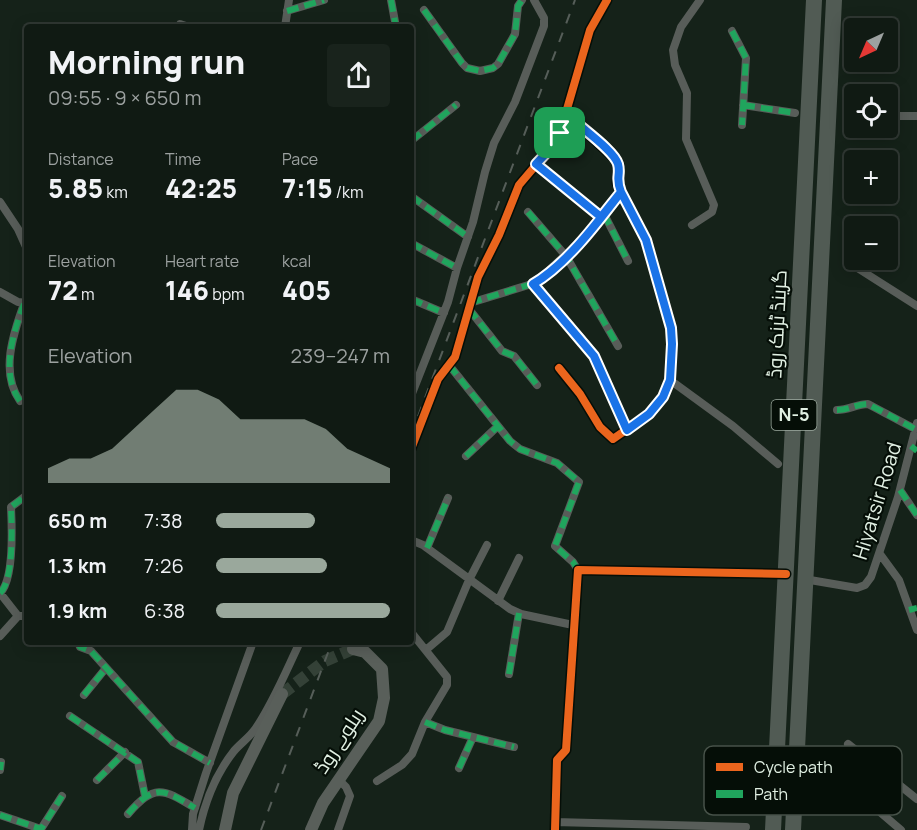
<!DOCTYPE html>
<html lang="en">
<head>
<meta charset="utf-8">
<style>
	body { margin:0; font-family:Manrope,Cairo,sans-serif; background:#19231c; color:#f1f3f6; height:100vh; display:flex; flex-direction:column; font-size:22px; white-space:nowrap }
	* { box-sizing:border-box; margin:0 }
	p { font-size:20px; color:#9ca1a0 }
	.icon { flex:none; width:33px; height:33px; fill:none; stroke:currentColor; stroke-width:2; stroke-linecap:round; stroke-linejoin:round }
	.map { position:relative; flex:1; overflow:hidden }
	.drawer { position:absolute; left:24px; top:24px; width:390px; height:621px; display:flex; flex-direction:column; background:#101a13; border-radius:6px; box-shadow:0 3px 15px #0003,0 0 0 2px #303833 }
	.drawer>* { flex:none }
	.needle { width:39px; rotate:224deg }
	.controls { position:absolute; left:844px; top:18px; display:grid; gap:12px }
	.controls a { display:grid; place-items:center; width:54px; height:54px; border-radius:6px; background:#101a13; box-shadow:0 3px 15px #0003,0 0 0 2px #303833; font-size:30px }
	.pin { position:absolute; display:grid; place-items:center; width:51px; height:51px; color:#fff; margin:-26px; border-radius:12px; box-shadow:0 3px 9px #0006 }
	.round { display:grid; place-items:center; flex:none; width:63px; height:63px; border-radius:6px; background:#19231c }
	.headline { display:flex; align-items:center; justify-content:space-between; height:102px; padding:0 24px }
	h1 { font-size:33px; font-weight:800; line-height:45px }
	.stats { display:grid; grid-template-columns:repeat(3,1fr); gap:9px; height:102px; padding:6px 24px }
	.stats div { display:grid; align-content:center }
	.stats b { font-size:26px; font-weight:800 }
	.stats small { font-size:16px; font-weight:400 }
	.stats p { font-size:16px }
	.chart { height:168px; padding:12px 24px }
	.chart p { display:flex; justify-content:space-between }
	.chart svg { width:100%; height:108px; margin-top:6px; fill:#9aa89c; opacity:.7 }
	ul { padding:0 24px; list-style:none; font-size:20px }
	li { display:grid; grid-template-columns:96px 72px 1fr; align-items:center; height:45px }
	li i { height:15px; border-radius:8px; background:#9aa89c }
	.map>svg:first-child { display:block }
</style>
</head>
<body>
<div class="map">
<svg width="917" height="830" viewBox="0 0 917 830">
	<rect width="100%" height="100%" fill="#152219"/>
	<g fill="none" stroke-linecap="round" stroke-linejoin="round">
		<path stroke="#344137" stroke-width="12" stroke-dasharray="12 6" stroke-linecap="butt" d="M 282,694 L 325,661 L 353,649"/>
		<path stroke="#585d59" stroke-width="8" d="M 391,0 L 396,27
			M 424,10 L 462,63 L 467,68 L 480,71 L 493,68 L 498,64 L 515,34 L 518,6 L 522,0
			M 287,11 L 324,0
			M 180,24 L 189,27
			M 285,27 L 289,0
			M 732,31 L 746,58 L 742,125
			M 743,105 L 795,113
			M 854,116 L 855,116
			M 888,116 L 917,116
			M 411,141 L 456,105
			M 536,164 L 601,217
			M 411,196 L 468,237
			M 0,202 L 18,229 L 27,249
			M 528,212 L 566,256 L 618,346
			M 604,214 L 628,261
			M 692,225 L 712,212 L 714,205 L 686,139 L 687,93 L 675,65 L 673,50 L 681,27 L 700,0
			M 411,243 L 457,268
			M 848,262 L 917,306
			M 533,284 L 582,339 L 594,356 L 627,430
			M 0,292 L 18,302 L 27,303
			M 411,299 L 444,313
			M 470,303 L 535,283 L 586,236 L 621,192
			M 469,309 L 502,351 L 514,356 L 537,385
			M 449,365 L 510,441 L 520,449 L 557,463 L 579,482 L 555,546 L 573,562 L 578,570
			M 559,368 L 580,394 L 600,427 L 613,439 L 649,414 L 663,397 L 670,380 L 672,344 L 671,328 L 646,240 L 617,183 L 619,165 L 616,160 L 567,114
			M 670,380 L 733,426 L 778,464
			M 411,396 L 448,302 L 457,268 L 473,222 L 485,172 L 494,143 L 515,102 L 544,26 L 544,18 L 534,0
			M 20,401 C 0,373 13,334 24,304
			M 837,410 C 849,410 857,404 868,404 L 915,429
			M 411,449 L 438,379 L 455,357 L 478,277 L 499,235 L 519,185 L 553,145 L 560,133 L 590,30 L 607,0
			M 466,456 L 498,426
			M 900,490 L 917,515
			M 411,540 L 423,545 L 510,609 L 521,614 L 573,625
			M 427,548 L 448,498
			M 880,554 L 899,580 L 917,630
			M 804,579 L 857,588 L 865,585 L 871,577 L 898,497 L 917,423
			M 0,593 C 14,580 12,527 11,507 L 27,495
			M 0,593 L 18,616
			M 498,601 L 519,558
			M 0,636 L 18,616 L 27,616
			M 78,642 L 80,647 L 91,651 L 173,742 L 210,763
			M 427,649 L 447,632 L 469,580 L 487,545
			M 509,674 L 519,613
			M 84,695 L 106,668
			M 70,716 L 138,762 L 145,796
			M 425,722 L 445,730 L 514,747
			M 848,744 L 917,799
			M 459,768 L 473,737
			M 0,770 L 1,762
			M 97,780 L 125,752
			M 377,781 L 402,765 L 412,754 L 425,722 L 447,685 L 447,677 L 411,632
			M 846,783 L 901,830
			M 128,814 C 155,783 163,789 195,808
			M 0,815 L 41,829 L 62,796
			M 555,822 L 746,827
			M 192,830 L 193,814 L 206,773 L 253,642
			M 199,830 C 205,801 215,775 234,751 C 241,743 250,737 256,728 C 274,701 286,671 300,642
			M 338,830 L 350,796 L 346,787 L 338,779
			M 555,830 L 557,760 L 566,750 L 578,570 L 786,574"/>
		<path stroke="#595f5a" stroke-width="12" d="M 225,830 L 233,793 L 282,694
			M 311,830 L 323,803 L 379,721 L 384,698 L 382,669 L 365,652 L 353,649"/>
		<path stroke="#515b54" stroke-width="16" d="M 773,830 L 814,0
			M 793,830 L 834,0"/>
		<path stroke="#565e59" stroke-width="2" stroke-dasharray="10 10" stroke-linecap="butt" d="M 411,435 L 575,0
			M 261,830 L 332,642"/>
		<path stroke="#20a55d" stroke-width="6" stroke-dasharray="12 6" stroke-linecap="butt" d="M 391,0 L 396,27
			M 424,10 L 462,63 L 467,68 L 480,71 L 493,68 L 498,64 L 515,34 L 518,6 L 522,0
			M 287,11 L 324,0
			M 732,31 L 746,58 L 742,125
			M 743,105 L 795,113
			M 411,141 L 456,105
			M 536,164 L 601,217
			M 411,196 L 468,237
			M 528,212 L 566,256 L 618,346
			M 604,214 L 628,261
			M 411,243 L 457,268
			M 533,284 L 582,339 L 594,356 L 627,430
			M 411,299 L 444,313
			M 470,303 L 535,283 L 586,236 L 621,192
			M 469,309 L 502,351 L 514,356 L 537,385
			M 449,365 L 510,441 L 520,449 L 557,463 L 579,482 L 555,546 L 573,562 L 578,570
			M 20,401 C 0,373 13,334 24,304
			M 837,410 C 849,410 857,404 868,404 L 915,429
			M 911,446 L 917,451
			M 466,456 L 498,426
			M 900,490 L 917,515
			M 427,548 L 448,498
			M 0,593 C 14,580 12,527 11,507 L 27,495
			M 909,610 L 917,608
			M 78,642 L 80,647 L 91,651 L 173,742 L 210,763
			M 509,674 L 519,613
			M 84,695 L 106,668
			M 70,716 L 138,762 L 145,796
			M 425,722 L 445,730 L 514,747
			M 459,768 L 473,737
			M 0,770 L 1,762
			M 97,780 L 125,752
			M 128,814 C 155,783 163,789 195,808
			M 0,815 L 41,829 L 62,796"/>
		<defs>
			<path id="cycleway" d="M 559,368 L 580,394 L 600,427 L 613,439 L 649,414 L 663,397 L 670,380 L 672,344 L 671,328 L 646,240 L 617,183 L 619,165 L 616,160 L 567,114
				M 411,449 L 438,379 L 455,357 L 478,277 L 499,235 L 519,185 L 553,145 L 560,133 L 590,30 L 607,0
				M 555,830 L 557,760 L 566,750 L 578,570 L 786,574"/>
		</defs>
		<use href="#cycleway" stroke="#050e07" stroke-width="11"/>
		<use href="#cycleway" stroke="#eb651d" stroke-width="8"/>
	</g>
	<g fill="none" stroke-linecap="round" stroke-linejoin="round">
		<defs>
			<path id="route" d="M 560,133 L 553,146 L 536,164 L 601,217 L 621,192 L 646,240 L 671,328 L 672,344 L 670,380 L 663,397 L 649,414 L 627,430 L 594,356 L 533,284 C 566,265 598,222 621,192 C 615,178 621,175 618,164 C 614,150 578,126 567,114 L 560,133"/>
		</defs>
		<use href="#route" stroke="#fff" stroke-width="12"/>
		<use href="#route" stroke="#1a73e8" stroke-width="8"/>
	</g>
	<g text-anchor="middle" stroke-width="4.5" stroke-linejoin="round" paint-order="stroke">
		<rect fill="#050e07" stroke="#9faca1" stroke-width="1.5" x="771.5" y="400" width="45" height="30" rx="4.5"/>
		<g font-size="18" font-weight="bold" fill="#e1f0e3">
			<text x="794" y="421">N-5</text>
		</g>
		<g font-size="20" fill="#e1f0e3" stroke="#050e07">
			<text transform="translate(777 324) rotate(-87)" y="7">گرینڈ ٹرنک روڈ</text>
			<text transform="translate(877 501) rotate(-73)" y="7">Hiyatsir Road</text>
			<text transform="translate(339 741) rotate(-57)" y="7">ریلوے روڈ</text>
		</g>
	</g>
	<rect x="704" y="746" width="198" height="69" rx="9" fill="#050e07" stroke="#475249" stroke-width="1.5"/>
	<rect x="716" y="763" width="27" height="8" fill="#eb651d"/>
	<rect x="716" y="790" width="27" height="8" fill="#20a55d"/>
	<g font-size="16" fill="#e1f0e3">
		<text x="754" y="773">Cycle path</text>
		<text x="754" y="800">Path</text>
	</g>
</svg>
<div class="controls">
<a><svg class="needle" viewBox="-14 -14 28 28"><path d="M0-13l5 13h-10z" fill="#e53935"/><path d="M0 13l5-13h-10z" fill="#9ca1a0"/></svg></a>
<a><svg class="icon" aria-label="locate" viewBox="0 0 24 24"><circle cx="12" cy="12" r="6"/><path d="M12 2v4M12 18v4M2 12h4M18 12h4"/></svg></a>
<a>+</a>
<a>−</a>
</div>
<div class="pin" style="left:560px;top:133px;background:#1e9e55"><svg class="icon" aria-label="arrive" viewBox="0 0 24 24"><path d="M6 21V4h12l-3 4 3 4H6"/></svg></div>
<section class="drawer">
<div class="headline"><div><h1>Morning run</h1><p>09:55 · 9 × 650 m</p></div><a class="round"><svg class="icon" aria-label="share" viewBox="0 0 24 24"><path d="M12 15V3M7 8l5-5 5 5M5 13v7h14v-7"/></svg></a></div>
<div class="stats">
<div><p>Distance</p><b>5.85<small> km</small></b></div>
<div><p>Time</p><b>42:25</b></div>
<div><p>Pace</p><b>7:15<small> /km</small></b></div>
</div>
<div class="stats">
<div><p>Elevation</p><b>72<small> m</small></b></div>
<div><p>Heart rate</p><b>146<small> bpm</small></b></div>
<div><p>kcal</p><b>405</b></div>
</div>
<div class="chart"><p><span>Elevation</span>239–247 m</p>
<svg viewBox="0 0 160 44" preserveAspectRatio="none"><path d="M0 44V38L10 34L20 34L30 30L40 22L50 14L60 6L70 6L80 10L90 18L100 18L110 18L120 18L130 22L140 30L150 34L160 38V44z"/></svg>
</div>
<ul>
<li><b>650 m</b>7:38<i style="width:57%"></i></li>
<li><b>1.3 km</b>7:26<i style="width:64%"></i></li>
<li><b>1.9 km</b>6:38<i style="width:100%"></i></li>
</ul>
</section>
</div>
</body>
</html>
